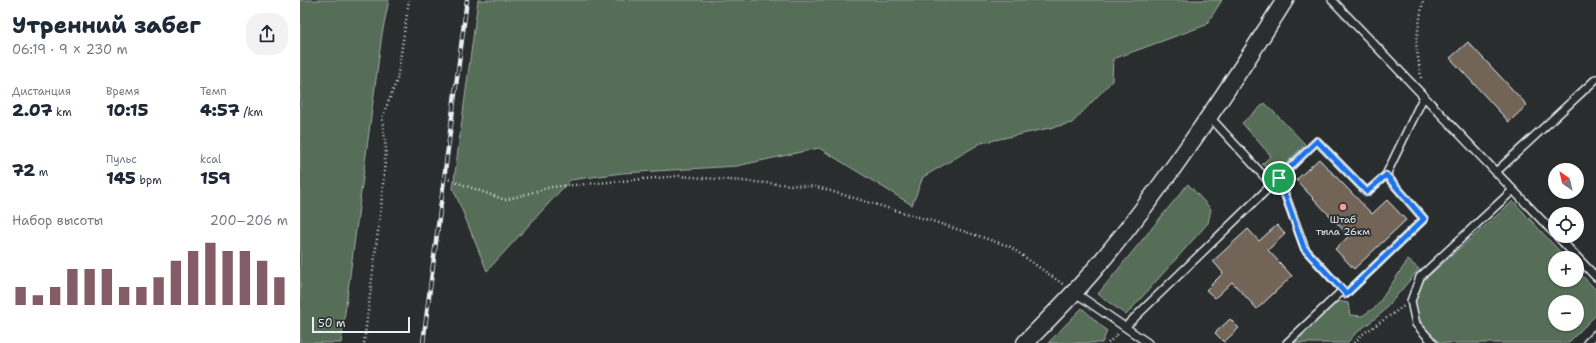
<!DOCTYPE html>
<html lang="ru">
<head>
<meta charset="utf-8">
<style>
	body { margin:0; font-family:"Shantell Sans",sans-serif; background:#f2f2f3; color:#1f2937; height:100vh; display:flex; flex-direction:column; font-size:15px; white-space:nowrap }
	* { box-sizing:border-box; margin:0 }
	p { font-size:13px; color:#747a83 }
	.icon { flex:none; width:22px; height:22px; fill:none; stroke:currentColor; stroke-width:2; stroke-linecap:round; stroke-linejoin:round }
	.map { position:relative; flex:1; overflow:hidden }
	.sheet { display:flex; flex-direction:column; background:#fff; width:300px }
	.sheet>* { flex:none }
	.needle { width:26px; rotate:326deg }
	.controls { position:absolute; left:1248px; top:163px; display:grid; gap:8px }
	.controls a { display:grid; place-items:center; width:36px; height:36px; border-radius:50%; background:#fff; box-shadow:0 1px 3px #0004; font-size:20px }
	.scale { position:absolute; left:12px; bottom:10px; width:98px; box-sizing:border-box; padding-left:4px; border:2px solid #e8f1f8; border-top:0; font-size:11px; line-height:14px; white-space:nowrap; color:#e8f1f8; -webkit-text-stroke:3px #2a2d2e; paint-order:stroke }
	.pin { position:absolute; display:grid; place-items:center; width:34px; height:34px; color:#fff; margin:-17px; border:2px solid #fff; border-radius:50%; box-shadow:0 1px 4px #0007 }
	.round { display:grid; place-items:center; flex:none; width:42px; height:42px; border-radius:16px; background:#f2f2f3 }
	.headline { display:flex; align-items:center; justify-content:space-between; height:68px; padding:0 12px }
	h1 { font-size:22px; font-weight:800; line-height:30px }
	.stats { display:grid; grid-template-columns:repeat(3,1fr); gap:6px; height:68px; padding:4px 12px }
	.stats div { display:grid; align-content:center }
	.stats b { font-size:17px; font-weight:800 }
	.stats small { font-size:11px; font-weight:400 }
	.stats p { font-size:11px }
	.chart { height:112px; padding:8px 12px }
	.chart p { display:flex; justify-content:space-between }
	.chart svg { width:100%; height:72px; margin-top:4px; stroke:#845c67; stroke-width:6 }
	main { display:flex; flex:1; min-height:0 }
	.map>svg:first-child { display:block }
</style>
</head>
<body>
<main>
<section class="sheet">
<div class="headline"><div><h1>Утренний забег</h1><p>06:19 · 9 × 230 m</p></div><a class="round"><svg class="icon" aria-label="share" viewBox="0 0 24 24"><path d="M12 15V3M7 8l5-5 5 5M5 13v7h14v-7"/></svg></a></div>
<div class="stats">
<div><p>Дистанция</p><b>2.07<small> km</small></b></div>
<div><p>Время</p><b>10:15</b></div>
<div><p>Темп</p><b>4:57<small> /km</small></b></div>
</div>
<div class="stats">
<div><b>72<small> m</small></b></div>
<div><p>Пульс</p><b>145<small> bpm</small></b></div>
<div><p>kcal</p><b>159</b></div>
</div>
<div class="chart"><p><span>Набор высоты</span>200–206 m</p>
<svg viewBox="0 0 160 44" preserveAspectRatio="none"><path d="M5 44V33M15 44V38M25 44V33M35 44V22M45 44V22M55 44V22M65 44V33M75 44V33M85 44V27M95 44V17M105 44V11M115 44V6M125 44V11M135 44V11M145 44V17M155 44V27"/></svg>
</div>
</section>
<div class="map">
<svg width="1296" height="343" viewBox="0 0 1296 343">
	<rect width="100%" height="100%" fill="#2a2d2e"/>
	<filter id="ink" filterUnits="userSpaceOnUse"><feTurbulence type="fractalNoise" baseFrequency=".025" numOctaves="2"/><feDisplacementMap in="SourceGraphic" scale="8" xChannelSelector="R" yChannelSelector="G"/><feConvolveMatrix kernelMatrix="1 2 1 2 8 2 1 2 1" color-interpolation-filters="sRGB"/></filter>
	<g filter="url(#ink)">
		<path fill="#576d59" stroke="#a0afa8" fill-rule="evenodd" d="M 0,0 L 89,0 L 82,34 L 41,343 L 0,343 Z
			M 178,0 L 922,0 L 906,25 L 813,59 L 812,81 L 772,123 L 681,143 L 623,177 L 612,205 L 519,148 L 437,166 L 322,173 L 270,180 L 187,271 L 153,188 Z
			M 965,103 L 1005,144 L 974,176 L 962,164 L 971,156 L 942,123 Z
			M 888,184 L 911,209 L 908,223 L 826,315 L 798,294 Z
			M 1213,201 L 1266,258 L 1255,258 L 1255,280 L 1277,280 L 1277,270 L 1296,290 L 1296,315 L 1268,343 L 1140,343 C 1118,320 1106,312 1124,280 ZM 1255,302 L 1277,302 L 1277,324 L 1255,324 Z
			M 1108,260 L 1119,269 L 1083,312 L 1055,334 L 1047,343 L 994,343 L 1037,301 L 1048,303 L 1050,315 L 1062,316 L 1076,307 Z
			M 782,308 L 807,331 L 802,343 L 748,343 Z"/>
		<path fill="#726558" stroke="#e8f1f8" d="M 1168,42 L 1227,105 L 1209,122 L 1150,58 Z
			M 1019,159 L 1072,214 L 1087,200 L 1106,220 L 1054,269 L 1035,249 L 1049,236 L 996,180 Z
			M 977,225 L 985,234 L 968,250 L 992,276 L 957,309 L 932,282 L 915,298 L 906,290 L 923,273 L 913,261 L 948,229 L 959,241 Z
			M 930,319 L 939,328 L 924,342 L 915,333 Z"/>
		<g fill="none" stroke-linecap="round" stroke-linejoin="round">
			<defs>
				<path id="service" d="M 1032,0 L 1255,234
					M 909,116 L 972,185
					M 1196,172 L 1296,79
					M 979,178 L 1005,249 L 1046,294 L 1124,219 L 1086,175 L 1124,96
					M 1257,236 L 1296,277
					M 774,292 L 848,343
					M 825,327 L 1017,141 L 1067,192 L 1086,175
					M 987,343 L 1043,290
					M 1133,343 L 1116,324 L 1111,301 L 1120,277 L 1213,190
					M 1287,343 L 1296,334"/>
				<path id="tertiary" d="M 725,343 C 748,320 772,296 794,270 C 864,187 927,92 985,0"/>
			</defs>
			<use href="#service" stroke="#e8f1f8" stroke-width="10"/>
			<use href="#tertiary" stroke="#e8f1f8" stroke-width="19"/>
			<path stroke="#e8f1f8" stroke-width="2.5" stroke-dasharray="1 3" stroke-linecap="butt" d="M 1121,78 L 1116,43 L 1123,0
				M 145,178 L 205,200 L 251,187 L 379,176 L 517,187 L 635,222 L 709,246 L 764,285
				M 64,343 L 81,207 L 86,149 L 82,118 L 97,80 L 109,0
				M 808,343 L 818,334
				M 1055,343 L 1060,336 L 1104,306"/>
			<use href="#service" stroke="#2a2d2e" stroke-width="7"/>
			<use href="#tertiary" stroke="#2a2d2e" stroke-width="16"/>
			<defs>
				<path id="rail" d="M 123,343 L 167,0"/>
			</defs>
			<use href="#rail" stroke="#e8f1f8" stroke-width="4.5"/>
			<use href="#rail" stroke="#2a2d2e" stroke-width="3" stroke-dasharray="9" stroke-linecap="butt"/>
		</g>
	</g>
	<g fill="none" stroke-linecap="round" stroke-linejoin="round" filter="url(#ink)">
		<defs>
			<path id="route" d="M 1017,141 L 1067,192 L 1086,175 L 1124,219 L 1046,294 L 1004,248 L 979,178 Z"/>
		</defs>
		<use href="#route" stroke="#fff" stroke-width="8"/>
		<use href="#route" stroke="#1a73e8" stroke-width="5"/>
	</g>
	<circle fill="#ff9aa2" stroke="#2a2d2e" stroke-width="1.5" cx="1043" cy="207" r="4"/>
	<g text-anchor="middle" stroke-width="3.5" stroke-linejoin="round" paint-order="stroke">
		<g font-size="10" fill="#e8f1f8" stroke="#2a2d2e">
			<text x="1043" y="223">Штаб<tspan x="1043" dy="12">тыла 26км</tspan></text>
		</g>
	</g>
</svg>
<div class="controls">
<a><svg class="needle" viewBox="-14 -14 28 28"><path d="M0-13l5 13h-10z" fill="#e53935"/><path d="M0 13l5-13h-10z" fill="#747a83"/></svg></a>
<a><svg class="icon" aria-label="locate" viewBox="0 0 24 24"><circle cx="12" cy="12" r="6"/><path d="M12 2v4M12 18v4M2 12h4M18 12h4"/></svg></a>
<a>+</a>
<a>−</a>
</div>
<div class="scale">50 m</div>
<div class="pin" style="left:979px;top:178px;background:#1e9e55"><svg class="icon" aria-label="arrive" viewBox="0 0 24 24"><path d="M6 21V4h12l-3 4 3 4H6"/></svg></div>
</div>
</main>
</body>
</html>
